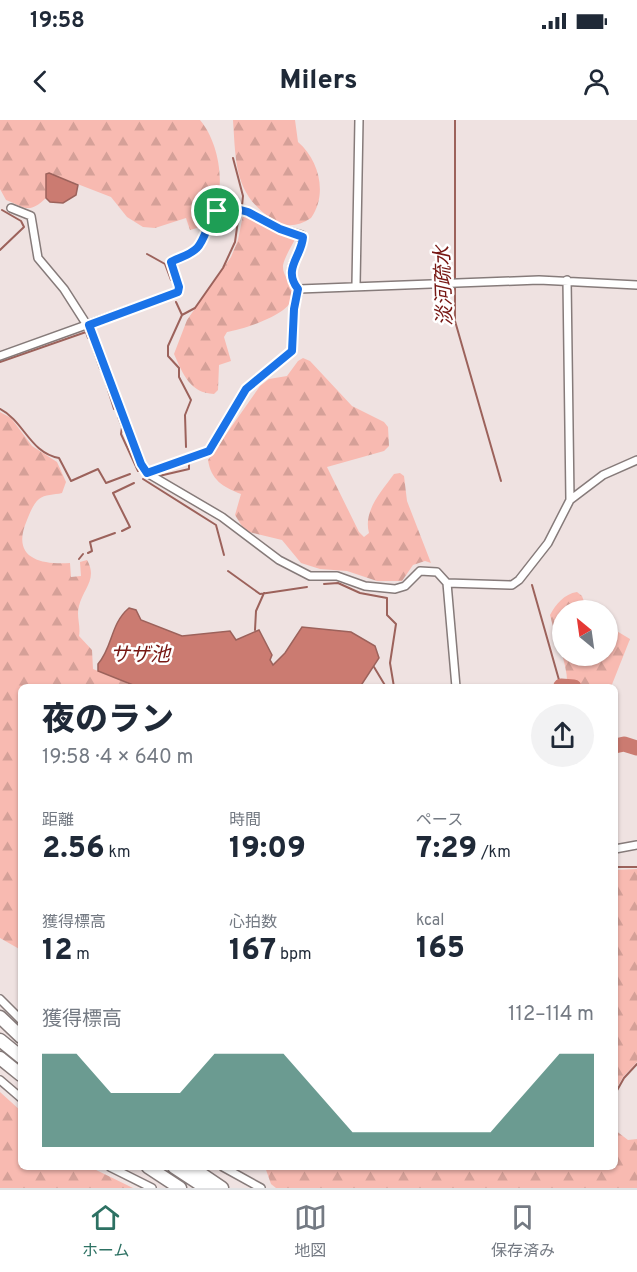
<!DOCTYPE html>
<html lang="ja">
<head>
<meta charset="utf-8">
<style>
	body { margin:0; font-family:Overpass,"Noto Sans JP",sans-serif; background:#f2f2f3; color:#1f2937; height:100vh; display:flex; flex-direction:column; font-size:22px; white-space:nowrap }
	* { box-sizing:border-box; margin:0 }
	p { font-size:20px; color:#747a83 }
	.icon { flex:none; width:33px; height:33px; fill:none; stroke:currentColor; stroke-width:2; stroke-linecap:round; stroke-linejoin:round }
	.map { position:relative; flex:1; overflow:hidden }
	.sheet { position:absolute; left:18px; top:564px; width:600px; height:486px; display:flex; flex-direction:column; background:#fff; border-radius:9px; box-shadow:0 2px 4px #0004 }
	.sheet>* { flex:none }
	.needle { width:39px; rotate:331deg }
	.fabs { position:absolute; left:552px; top:480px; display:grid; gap:12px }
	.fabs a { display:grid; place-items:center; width:66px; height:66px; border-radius:50%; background:#fff; box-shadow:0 2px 4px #0004; font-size:30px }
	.pin { position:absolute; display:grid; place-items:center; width:51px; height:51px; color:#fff; margin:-26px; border:3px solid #fff; border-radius:50%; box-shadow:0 2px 6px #0007 }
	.round { display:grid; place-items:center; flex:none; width:63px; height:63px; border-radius:32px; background:#f2f2f3 }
	.head { display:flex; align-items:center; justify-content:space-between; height:102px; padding:0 24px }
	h1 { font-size:33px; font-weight:800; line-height:45px }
	.metrics { display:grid; grid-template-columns:repeat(3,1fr); gap:9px; height:102px; padding:6px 24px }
	.metrics div { display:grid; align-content:center }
	.metrics b { font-size:30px; font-weight:800 }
	.metrics small { font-size:16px; font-weight:400 }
	.metrics p { font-size:16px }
	.chart { height:168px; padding:12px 24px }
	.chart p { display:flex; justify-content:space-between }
	.chart svg { width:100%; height:108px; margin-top:6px; fill:#2d7163; opacity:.7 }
	.status { display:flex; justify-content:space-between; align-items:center; height:42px; padding:0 30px; background:#fff; direction:ltr }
	.status svg { height:16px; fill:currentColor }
	header { display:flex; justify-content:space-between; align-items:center; height:78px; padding:0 24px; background:#fff; font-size:27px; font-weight:800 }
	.tabs { display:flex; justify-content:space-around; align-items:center; height:84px; border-top:2px solid #e0e1e3; background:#fff; font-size:16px; color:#747a83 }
	.tabs a { display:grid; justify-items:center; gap:3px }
	.tabs .selected { color:#2d7163 }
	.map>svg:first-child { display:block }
</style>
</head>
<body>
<div class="status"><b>19:58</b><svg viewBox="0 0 49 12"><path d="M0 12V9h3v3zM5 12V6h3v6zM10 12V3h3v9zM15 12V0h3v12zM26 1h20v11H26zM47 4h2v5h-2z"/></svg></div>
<header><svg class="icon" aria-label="back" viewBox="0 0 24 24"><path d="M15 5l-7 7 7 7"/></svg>Milers<svg class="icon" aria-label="person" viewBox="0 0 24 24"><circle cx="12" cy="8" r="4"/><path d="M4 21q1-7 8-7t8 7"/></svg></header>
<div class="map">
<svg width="637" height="1068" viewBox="0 0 637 1068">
	<defs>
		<pattern id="forest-firs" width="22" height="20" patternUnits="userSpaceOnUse" patternTransform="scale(1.5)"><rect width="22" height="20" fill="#f8bab1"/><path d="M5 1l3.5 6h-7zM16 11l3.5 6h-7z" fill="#d5a098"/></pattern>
	</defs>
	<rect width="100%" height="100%" fill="#efe2e1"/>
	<path fill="url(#forest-firs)" d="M 0,0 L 200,0 C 218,21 227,65 213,90 C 209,97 203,103 197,108 L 190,110 L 186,98 L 155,108 L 143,107 L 127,97 L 111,77 L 49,53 L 46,54 L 46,78 C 29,94 26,88 6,80 L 0,69 Z
		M 233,0 L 295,0 L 298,22 C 319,40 328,74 311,98 C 297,107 285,108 272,99 C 234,74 236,42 233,0 Z
		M 243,95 L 283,116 L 297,115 C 293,124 285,136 283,145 C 282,157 294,165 293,176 C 292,194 244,209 227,212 L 224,217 L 231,241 L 219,245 L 218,270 L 214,274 C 190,273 183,254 174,234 L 187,200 L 231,137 L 238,120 Z
		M 303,238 L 310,241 L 352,286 L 384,302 L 388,307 L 389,326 L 384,331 L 327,347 L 359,412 L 364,417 L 369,413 C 363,391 381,372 394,354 L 400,353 L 404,356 L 407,381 L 431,443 L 425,441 L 413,445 L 402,461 L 377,461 L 347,451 L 320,449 L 301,443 L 282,420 L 245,411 L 235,395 L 241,374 C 223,367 211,360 208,340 L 260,266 L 269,259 L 287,256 L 298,241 Z
		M 0,292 L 11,298 L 32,326 L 57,342 L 66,362 L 62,373 C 54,375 45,374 39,379 C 33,384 30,393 27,400 C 11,437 38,445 70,443 L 71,457 L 81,456 L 80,442 L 87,440 C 98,459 83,469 79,486 C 76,496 81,506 79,516 L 92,530 L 93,549 L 138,567 L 21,567 L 21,830 L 0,818 Z
		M 577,472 L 582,476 L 587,490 L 562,490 L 562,536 L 608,536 L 608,515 L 615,510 L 630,519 L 611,567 L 567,567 C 569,545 555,518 550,495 C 556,484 564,474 577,472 Z
		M 637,749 L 637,942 L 623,957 L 615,971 L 615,750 Z
		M 0,972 L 21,991 L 21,1047 L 90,1047 L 133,1068 L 0,1068 Z
		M 615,1010 L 628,1020 L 637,1019 L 637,1068 L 276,1068 L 271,1064 L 265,1047 L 615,1047 Z"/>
	<path fill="#cb7b71" stroke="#9c625b" stroke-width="1.5" d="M 49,53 L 78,65 L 76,75 L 63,83 L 50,82 L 46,78 L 46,54 Z
		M 129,488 L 136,490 L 141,500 L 182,516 L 230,511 L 236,520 L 259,510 L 272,535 L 270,540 L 273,545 L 285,533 L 302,507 L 351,512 L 375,526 L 379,538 L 360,567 L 138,567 L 98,551 L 98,544 C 113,527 110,504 129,488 Z"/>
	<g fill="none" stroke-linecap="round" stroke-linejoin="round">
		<path stroke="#9c625b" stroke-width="2" d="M 455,0 L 455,201 L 501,361
			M 233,38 L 243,76 L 242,86
			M 0,130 L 24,107 L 21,101 L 2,90
			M 147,134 L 165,144 L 171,160
			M 176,182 L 182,195
			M 92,226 L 100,249
			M 0,242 L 86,212 L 88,218
			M 104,257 L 114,289
			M 0,289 C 24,301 30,333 59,338 L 71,361 L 98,349 L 106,363 L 130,354
			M 118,297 L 122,307 L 121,314 L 138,351
			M 186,327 L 185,295 L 191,280 L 179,257 L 179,248 L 168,236 L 168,226 L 182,195 L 195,188 L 223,148 L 235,122 L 239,93
			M 159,356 L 189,349 L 189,345
			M 143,359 L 216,405 L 224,435
			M 122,411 L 130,407 L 113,373 L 134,363
			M 88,433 L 92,431 L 90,422 L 115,413
			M 79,439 L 83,434
			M 228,451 L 260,474 L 307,467
			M 324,464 L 338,463 L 360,473 L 387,478 L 387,495 L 396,504 L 390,543 L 394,567
			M 532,465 L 561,567
			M 255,510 L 256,491 L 264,473
			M 374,547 L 386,567
			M 615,747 L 637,747
			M 615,974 L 624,958 L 637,944"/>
		<path stroke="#cb7b71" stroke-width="15" d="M 561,566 L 574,567
			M 615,626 L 624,624 L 637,628"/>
		<defs>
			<path id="minor" d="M 11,88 L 31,96 L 38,138 L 64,169 L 87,205
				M 567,160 L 570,380
				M 356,165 L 359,0
				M 299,169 L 539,160 L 637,165
				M 89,205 L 141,344 L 147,353 L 222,397 L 279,440 L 310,456 L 337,456 L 365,466 L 395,469 L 405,466 L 420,451 L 437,452 L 447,463 L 456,567
				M 0,236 L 178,172 L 179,167 L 171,142 C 179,137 190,136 197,128 C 209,116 208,95 223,86 L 248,92 L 280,109 L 302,115 C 307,133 278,146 299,169
				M 147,353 L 209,331 L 246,269 L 292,231 L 294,189 L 299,169
				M 447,463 L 512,465 L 519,460 L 548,423 L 570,380 L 603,355 L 637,340
				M 615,729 L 637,725
				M 0,879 L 21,900
				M 0,960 L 21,978
				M 110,1047 L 152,1068
				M 223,1047 L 261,1068"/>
			<path id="motorway" d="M 0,897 L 21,917
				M 0,920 L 21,937
				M 0,938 L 21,955
				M 148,1047 L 180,1068
				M 174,1047 L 206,1068
				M 191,1047 L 222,1068"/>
		</defs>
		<use href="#minor" stroke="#867b7a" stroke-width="10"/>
		<use href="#motorway" stroke="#867b7a" stroke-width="15"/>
		<use href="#minor" stroke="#fff" stroke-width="7"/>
		<use href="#motorway" stroke="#fff" stroke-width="12"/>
	</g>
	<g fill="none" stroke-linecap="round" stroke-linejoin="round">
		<defs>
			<path id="route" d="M 226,86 L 248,92 L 280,109 L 303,117 C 302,136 282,149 298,169 L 294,189 L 292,231 L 246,269 L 209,331 L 147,353 L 141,344 L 89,205 L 178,172 L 179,167 L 171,142 C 179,137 189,136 197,128 C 208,117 209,88 226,86 Z"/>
		</defs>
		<use href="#route" stroke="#fff" stroke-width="12"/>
		<use href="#route" stroke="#1a73e8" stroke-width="8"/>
	</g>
	<g text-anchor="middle" stroke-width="5" stroke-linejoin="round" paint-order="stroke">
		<g font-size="20" font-style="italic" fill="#771713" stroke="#fff">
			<text transform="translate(443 166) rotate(-92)" y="7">淡河疏水</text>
			<text x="140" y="541">サザ池</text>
		</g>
	</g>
</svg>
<div class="fabs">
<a><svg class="needle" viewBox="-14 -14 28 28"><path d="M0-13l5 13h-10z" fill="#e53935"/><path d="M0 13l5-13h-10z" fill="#747a83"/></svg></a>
</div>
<div class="pin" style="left:217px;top:91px;background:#1e9e55"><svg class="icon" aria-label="arrive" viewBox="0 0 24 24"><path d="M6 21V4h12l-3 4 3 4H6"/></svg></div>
<section class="sheet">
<div class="head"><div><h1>夜のラン</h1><p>19:58 · 4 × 640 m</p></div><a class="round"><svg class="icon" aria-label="share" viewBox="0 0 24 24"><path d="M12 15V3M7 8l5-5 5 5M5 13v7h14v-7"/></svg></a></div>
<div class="metrics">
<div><p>距離</p><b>2.56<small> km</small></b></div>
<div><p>時間</p><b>19:09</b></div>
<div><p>ペース</p><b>7:29<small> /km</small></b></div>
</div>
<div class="metrics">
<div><p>獲得標高</p><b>12<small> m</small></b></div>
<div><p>心拍数</p><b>167<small> bpm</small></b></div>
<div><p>kcal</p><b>165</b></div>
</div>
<div class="chart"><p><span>獲得標高</span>112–114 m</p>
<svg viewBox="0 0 160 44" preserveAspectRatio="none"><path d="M0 44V6L10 6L20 22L30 22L40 22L50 6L60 6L70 6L80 22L90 38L100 38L110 38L120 38L130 38L140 22L150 6L160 6V44z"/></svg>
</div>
</section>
</div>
<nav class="tabs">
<a class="selected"><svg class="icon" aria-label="home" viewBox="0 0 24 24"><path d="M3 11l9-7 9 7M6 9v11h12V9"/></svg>ホーム</a>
<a><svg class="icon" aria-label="map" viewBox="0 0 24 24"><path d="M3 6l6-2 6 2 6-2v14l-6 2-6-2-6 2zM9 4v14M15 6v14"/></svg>地図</a>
<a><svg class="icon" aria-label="saved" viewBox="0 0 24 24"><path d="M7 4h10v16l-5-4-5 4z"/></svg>保存済み</a>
</nav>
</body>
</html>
